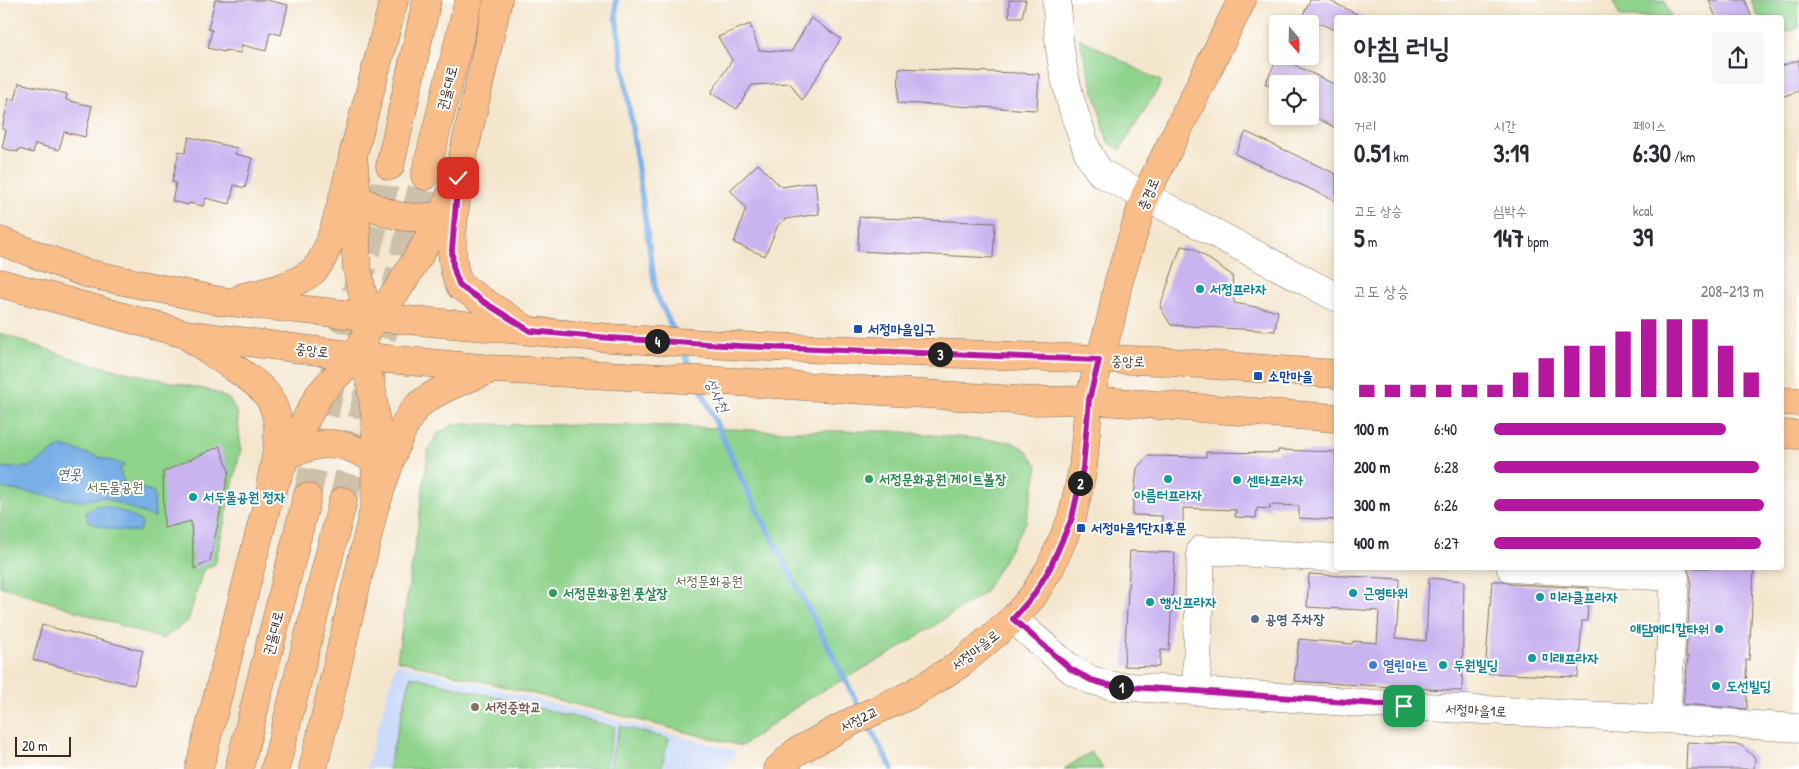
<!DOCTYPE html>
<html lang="ko">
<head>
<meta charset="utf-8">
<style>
	body { margin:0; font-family:"Patrick Hand","Poor Story",sans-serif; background:#f7f7f7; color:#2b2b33; height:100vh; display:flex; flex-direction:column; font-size:19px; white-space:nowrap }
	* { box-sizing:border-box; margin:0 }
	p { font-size:16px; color:#7c7c81 }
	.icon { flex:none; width:28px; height:28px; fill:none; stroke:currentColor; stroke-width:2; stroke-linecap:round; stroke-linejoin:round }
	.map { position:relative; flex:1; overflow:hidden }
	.side { position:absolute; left:1334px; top:15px; width:450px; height:555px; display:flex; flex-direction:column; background:#fff; border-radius:5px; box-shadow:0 2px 8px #0003 }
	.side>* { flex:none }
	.needle { width:32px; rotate:160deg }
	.controls { position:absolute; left:1269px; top:15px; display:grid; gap:10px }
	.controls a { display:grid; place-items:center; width:50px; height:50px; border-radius:5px; background:#fff; box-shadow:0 2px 8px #0003; font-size:25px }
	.scale { position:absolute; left:15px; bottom:12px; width:56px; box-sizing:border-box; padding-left:5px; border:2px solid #3b2a1e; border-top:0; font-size:14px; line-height:18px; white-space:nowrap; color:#3b2a1e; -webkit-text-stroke:4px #fff; paint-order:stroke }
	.pin { position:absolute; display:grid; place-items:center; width:42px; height:42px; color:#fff; margin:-21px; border-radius:10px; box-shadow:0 2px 8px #0006 }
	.km { position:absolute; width:25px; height:25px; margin:-12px; border-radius:50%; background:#222; color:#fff; font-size:14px; line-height:25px; text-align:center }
	.round { display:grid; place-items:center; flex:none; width:52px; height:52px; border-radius:5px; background:#f7f7f7 }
	.summary { display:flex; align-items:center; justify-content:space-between; height:85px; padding:0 20px }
	h1 { font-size:28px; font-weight:700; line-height:38px }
	.figures { display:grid; grid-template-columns:repeat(3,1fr); gap:8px; height:85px; padding:5px 20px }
	.figures div { display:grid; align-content:center }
	.figures b { font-size:25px; font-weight:700 }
	.figures small { font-size:14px; font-weight:400 }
	.figures p { font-size:14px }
	.chart { height:140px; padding:10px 20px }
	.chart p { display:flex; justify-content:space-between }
	.chart svg { width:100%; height:90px; margin-top:5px; stroke:#b5179e; stroke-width:6 }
	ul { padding:0 20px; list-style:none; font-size:16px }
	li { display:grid; grid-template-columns:80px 60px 1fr; align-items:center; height:38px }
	li i { height:12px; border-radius:6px; background:#b5179e }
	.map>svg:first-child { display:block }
</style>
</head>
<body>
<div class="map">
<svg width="1799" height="769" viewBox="0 0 1799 769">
	<rect width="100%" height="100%" fill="#fff"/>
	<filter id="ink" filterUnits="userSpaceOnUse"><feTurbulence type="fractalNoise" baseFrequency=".02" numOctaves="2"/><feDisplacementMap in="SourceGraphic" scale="10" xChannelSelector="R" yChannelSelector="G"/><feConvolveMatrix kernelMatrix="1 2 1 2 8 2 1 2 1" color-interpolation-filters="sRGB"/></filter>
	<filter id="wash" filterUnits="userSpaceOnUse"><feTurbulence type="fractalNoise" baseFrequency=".0096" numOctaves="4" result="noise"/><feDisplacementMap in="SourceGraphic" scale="20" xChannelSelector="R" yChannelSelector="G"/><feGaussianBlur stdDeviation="1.12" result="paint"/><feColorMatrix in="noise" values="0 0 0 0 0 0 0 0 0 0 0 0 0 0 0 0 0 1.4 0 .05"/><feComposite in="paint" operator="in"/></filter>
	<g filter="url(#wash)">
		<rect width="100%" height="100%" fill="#f4e6cd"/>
		<path fill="#ccdbfa" d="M 396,663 L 737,751 L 724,769 L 366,769 Z"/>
		<path fill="#8fd38c" stroke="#657e55" d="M 1613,0 L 1664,0 L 1671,17 L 1620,17 Z
			M 1751,0 L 1799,0 L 1799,28 L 1781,34 L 1781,18 L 1758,17 Z
			M 1079,38 L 1162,82 L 1120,150 L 1108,142 Z
			M 0,333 L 86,363 L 212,391 L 229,399 L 237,413 L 241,448 L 215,564 L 203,570 L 188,621 L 162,639 L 0,586 Z
			M 455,424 L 674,426 L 768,431 L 890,431 L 1012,442 L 1026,450 L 1038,466 L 1026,522 L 984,593 L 895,651 L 806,700 L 742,746 L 397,660 L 418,527 L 428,451 L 438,433 Z
			M 411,676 L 615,727 L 604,769 L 388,769 Z
			M 620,726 L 669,739 L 661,769 L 608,769 Z
			M 1091,752 L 1103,769 L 1064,769 Z"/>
		<path fill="#78afe7" stroke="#5a6c82" d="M 62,446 L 125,465 L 119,469 L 127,490 L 141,488 L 154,493 L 155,518 L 103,497 L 81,501 L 0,488 L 0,468 L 30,467 Z
			M 96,506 C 107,505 135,515 142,523 L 139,531 C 128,533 96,527 87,520 L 86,512 Z"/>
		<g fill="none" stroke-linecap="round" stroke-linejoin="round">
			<path stroke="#78afe7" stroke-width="5.5" d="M 616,0 L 616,16 L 656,294 L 675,333
				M 683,351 L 693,372
				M 700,387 L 742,480 L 861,710
				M 867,722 L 892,769"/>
		</g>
		<g id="blocks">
			<path fill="#c9b4f0" d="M 215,0 L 267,0 L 288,5 L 281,35 L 270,32 L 266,51 L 242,45 L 240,53 L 225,50 L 224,52 L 208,48 L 212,30 L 208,29 Z
				M 1009,0 L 1026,0 L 1022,17 L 1009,17 Z
				M 1310,0 L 1328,0 L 1365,18 L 1336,18 L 1336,31 L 1303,15 Z
				M 1709,0 L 1745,0 L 1752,18 L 1716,18 Z
				M 811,18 L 841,39 L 802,100 L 790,83 L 752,85 L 737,109 L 711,93 L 732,60 L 718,37 L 750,24 L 759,50 L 791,52 Z
				M 1278,57 L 1336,85 L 1336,128 L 1310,115 L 1310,84 L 1265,84 Z
				M 1799,60 L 1799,91 L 1781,97 L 1781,66 Z
				M 899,68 L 1039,74 L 1037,110 L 898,103 Z
				M 19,83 L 67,94 L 66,100 L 92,106 L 85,137 L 64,132 L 59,150 L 35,144 L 33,153 L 19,149 L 18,152 L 2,148 L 6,130 L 2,129 L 9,98 L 15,100 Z
				M 1246,132 L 1336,174 L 1336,201 L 1235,154 Z
				M 189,137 L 237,148 L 235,154 L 252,158 L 245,188 L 234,185 L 230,204 L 206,198 L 203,206 L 189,203 L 188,205 L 172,201 L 176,183 L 172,182 L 179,151 L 185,153 Z
				M 758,164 L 781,187 L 815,182 L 819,214 L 786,219 L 778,225 L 765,256 L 734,243 L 746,208 L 730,190 Z
				M 859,217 L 995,223 L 993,258 L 858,251 Z
				M 1181,246 L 1193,248 L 1232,275 L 1234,303 L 1278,311 L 1275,331 L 1171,325 L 1160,307 Z
				M 220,446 L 229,471 L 210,561 L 194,569 L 191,521 L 164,528 L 163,472 Z
				M 1278,450 L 1336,452 L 1336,520 L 1299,518 L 1299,506 L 1270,505 L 1270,509 L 1257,508 L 1256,518 L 1235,517 L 1236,510 L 1183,508 L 1183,524 L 1162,523 L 1162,516 L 1132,515 L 1137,468 L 1148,456 L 1206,457 L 1206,452 L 1278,453 Z
				M 1130,551 L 1175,553 L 1169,650 L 1161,650 L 1159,667 L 1124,666 Z
				M 1687,568 L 1754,568 L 1749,660 L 1746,660 L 1747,709 L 1683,704 L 1688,657 L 1686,657 L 1691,578 Z
				M 1309,574 L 1400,579 L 1396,638 L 1426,641 L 1429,578 L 1464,581 L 1462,691 L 1294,681 L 1299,639 L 1352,644 L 1353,641 L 1377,643 L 1379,611 L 1307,607 Z
				M 1492,581 L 1503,581 L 1510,584 L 1589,588 L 1587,621 L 1582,621 L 1578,677 L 1485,673 Z
				M 42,625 L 143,651 L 134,685 L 33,660 Z
				M 1687,742 L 1741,745 L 1755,758 L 1754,769 L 1686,769 Z"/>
		</g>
	</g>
	<g filter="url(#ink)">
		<use href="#blocks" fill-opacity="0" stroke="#7c6c5b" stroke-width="1"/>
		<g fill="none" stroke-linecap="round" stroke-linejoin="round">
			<path stroke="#cfc0aa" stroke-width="28" stroke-dasharray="28 14" stroke-linecap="butt" d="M 307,497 L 332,380 L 390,166
				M 343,501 L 373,369 L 400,271 L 425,176"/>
			<defs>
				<path id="minor" d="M 1057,0 C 1057,46 1065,90 1081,132 C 1087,150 1089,159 1101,173 L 1336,297
					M 1511,568 L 1675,577 L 1666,719
					M 1013,619 L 1072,670 L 1091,680 L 1113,686 L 1196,691 L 1404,706 L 1666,719 L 1799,728
					M 1196,691 L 1201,550 L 1336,558"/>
				<path id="major" d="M 458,182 C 455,217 445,254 460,286 L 524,328
					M 0,241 L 85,273 L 220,301 L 373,317 L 610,338 L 740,346 L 1158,361 L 1336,374
					M 0,283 L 185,334 L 357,356 L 491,369 L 757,383 L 1032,401 L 1089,400 L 1336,418
					M 243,297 C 267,292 292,287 312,272 C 332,256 346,183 353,157
					M 189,337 C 203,346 216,356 230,365 C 256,383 275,392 278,427 C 279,444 275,464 271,481
					M 1781,401 L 1799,402
					M 1781,434 L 1799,435
					M 377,501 C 386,476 400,421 420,404 C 439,388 466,380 489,370
					M 778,769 L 796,752 L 853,721 L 912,694 L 960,664 L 1013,619 L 1033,596 L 1050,568 L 1072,518 L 1083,468 L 1089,400 L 1111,319 L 1118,284 L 1145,196 L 1242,0"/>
				<path id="highway" d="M 390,166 L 427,0
					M 425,176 L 469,0
					M 357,198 C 391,217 402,220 441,216
					M 373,317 L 364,300 L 357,268 L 356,254 L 357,198 L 353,155 L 394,0
					M 287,454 C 328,441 337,438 375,460
					M 199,769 L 268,500 L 287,454 L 319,395 L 333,379 L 357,356 L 373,317 L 388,302 L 398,289 L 421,252 L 441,216 L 458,178 L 498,0
					M 239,769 L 307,497
					M 275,769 L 343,501
					M 313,769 L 375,505 L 376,423 L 371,384 L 365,368 L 357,356"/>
			</defs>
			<use href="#minor" stroke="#7c6c5b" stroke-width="29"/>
			<use href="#major" stroke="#7c6c5b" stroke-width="29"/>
			<use href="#highway" stroke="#7c6c5b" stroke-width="29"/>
			<use href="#minor" stroke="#fff" stroke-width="28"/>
			<use href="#major" stroke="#f8bd89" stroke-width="28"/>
			<use href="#highway" stroke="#f8bd89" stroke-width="28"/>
		</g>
	</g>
	<g fill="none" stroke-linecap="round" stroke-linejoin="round" filter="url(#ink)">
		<defs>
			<path id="route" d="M 458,178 L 452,250 L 453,266 L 456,276 L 460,286 L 484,302 L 530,331 L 610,338 L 740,346 L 1099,360 L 1089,400 L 1083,468 L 1072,518 L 1050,568 L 1033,596 L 1013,619 L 1072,670 L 1091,680 L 1112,686 L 1196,691 L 1404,706"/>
		</defs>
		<use href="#route" stroke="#fff" stroke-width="10"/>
		<use href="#route" stroke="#b5179e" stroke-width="6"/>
	</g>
	<g fill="#0f9aa8" stroke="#fff" stroke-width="2">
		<circle cx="1200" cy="289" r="5"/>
		<circle cx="1168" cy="479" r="5"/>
		<circle cx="1237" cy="480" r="5"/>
		<circle cx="193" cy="497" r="5"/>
		<circle cx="1353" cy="593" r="5"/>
		<circle cx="1540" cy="597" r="5"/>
		<circle cx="1150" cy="602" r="5"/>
		<circle cx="1719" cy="629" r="5"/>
		<circle cx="1532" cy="658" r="5"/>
		<circle cx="1443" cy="665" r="5"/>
		<circle cx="1716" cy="686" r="5"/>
	</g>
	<g fill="#1a4fb4" stroke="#fff" stroke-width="2">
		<rect x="853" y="324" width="10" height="10" rx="2.5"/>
		<rect x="1253" y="371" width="10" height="10" rx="2.5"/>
		<rect x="1076" y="523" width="10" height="10" rx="2.5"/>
	</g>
	<g fill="#2e9e5b" stroke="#fff" stroke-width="2">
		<circle cx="869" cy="479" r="5"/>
		<circle cx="553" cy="593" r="5"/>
	</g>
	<circle fill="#5c6f8a" stroke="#fff" stroke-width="2" cx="1255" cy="619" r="5"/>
	<circle fill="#3f7fe0" stroke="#fff" stroke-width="2" cx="1373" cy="665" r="5"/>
	<circle fill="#8d6e63" stroke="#fff" stroke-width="2" cx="475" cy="707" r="5"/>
	<g text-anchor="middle" stroke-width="4" stroke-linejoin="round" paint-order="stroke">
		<g font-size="14" fill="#3b2a1e" stroke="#fff">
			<text transform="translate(447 88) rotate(-76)" y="5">권율대로</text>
			<text transform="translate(1148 194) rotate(-67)" y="5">충경로</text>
			<text transform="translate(312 350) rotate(7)" y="5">중앙로</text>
			<text transform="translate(1128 361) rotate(1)" y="5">중앙로</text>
			<text transform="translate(273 633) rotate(-76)" y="5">권율대로</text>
			<text transform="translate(975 650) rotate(-38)" y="5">서정마을로</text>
			<text transform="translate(1476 710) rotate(3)" y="5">서정마을1로</text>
			<text transform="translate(859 719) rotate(-26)" y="5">서정2교</text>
		</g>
		<g font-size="14" font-weight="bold" fill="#0d838f" stroke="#fff" text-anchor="start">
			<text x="1210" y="294">서정프라자</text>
			<text x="1247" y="485">센타프라자</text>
			<text x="1168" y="500" text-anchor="middle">아름터프라자</text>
			<text x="203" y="502">서두물공원 정자</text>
			<text x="1363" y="598">근영타워</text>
			<text x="1550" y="602">미라클프라자</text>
			<text x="1160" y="607">행신프라자</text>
			<text x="1709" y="634" text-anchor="end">애담메디칼타워</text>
			<text x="1542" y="663">미래프라자</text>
			<text x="1453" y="670">두원빌딩</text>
			<text x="1726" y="691">도선빌딩</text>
		</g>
		<g font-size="14" font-weight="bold" fill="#164399" stroke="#fff" text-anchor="start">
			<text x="868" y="334">서정마을입구</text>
			<text x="1268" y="381">소만마을</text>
			<text x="1091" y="533">서정마을1단지후문</text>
		</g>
		<g font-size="14" font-weight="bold" fill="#27864d" stroke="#fff" text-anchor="start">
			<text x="879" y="484">서정문화공원 게이트볼장</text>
			<text x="563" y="598">서정문화공원 풋살장</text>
		</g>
		<g font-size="14" fill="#545d3f" stroke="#fff">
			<text x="115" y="492">서두물공원</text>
			<text x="709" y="586">서정문화공원</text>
		</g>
		<g font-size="14" font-weight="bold" fill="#4e5e75" stroke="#fff" text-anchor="start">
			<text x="1265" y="624">공영 주차장</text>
		</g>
		<g font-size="14" font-weight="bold" fill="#366cbe" stroke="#fff" text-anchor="start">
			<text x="1383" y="670">열린마트</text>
		</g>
		<g font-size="14" font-weight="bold" fill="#785e54" stroke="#fff" text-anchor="start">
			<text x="485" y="712">서정중학교</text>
		</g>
		<g font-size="15" font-style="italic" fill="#535f6e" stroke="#fff">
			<text transform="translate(717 395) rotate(65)" y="5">성사천</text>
			<text x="69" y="479">연못</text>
		</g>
	</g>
</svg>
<div class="controls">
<a><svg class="needle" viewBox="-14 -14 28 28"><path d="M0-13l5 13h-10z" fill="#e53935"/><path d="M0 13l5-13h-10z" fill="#7c7c81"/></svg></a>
<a><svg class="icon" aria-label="locate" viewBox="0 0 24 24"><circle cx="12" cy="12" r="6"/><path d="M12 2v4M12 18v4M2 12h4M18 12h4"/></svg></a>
</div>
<div class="scale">20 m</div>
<div class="pin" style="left:1404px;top:706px;background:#1e9e55"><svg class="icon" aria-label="arrive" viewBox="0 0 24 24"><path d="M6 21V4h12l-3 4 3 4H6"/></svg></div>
<div class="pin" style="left:458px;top:178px;background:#d93025"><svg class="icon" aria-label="check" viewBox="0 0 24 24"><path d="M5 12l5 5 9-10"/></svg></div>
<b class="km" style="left:1121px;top:687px">1</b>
<b class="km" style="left:1080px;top:483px">2</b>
<b class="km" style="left:940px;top:354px">3</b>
<b class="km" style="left:657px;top:341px">4</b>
<section class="side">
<div class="summary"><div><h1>아침 러닝</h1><p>08:30</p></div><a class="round"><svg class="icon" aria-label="share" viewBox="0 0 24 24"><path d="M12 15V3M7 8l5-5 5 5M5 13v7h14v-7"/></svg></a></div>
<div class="figures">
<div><p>거리</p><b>0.51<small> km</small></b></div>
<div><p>시간</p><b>3:19</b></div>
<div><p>페이스</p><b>6:30<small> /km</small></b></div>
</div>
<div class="figures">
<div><p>고도 상승</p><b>5<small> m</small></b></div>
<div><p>심박수</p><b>147<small> bpm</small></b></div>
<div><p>kcal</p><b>39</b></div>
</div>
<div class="chart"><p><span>고도 상승</span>208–213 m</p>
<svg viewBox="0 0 160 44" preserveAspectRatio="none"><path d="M5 44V38M15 44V38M25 44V38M35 44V38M45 44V38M55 44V38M65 44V32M75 44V25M85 44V19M95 44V19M105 44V12M115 44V6M125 44V6M135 44V6M145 44V19M155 44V32"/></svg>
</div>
<ul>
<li><b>100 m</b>6:40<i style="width:86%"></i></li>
<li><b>200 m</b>6:28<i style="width:98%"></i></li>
<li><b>300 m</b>6:26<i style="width:100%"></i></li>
<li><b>400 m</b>6:27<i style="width:99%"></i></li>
</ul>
</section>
</div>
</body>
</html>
